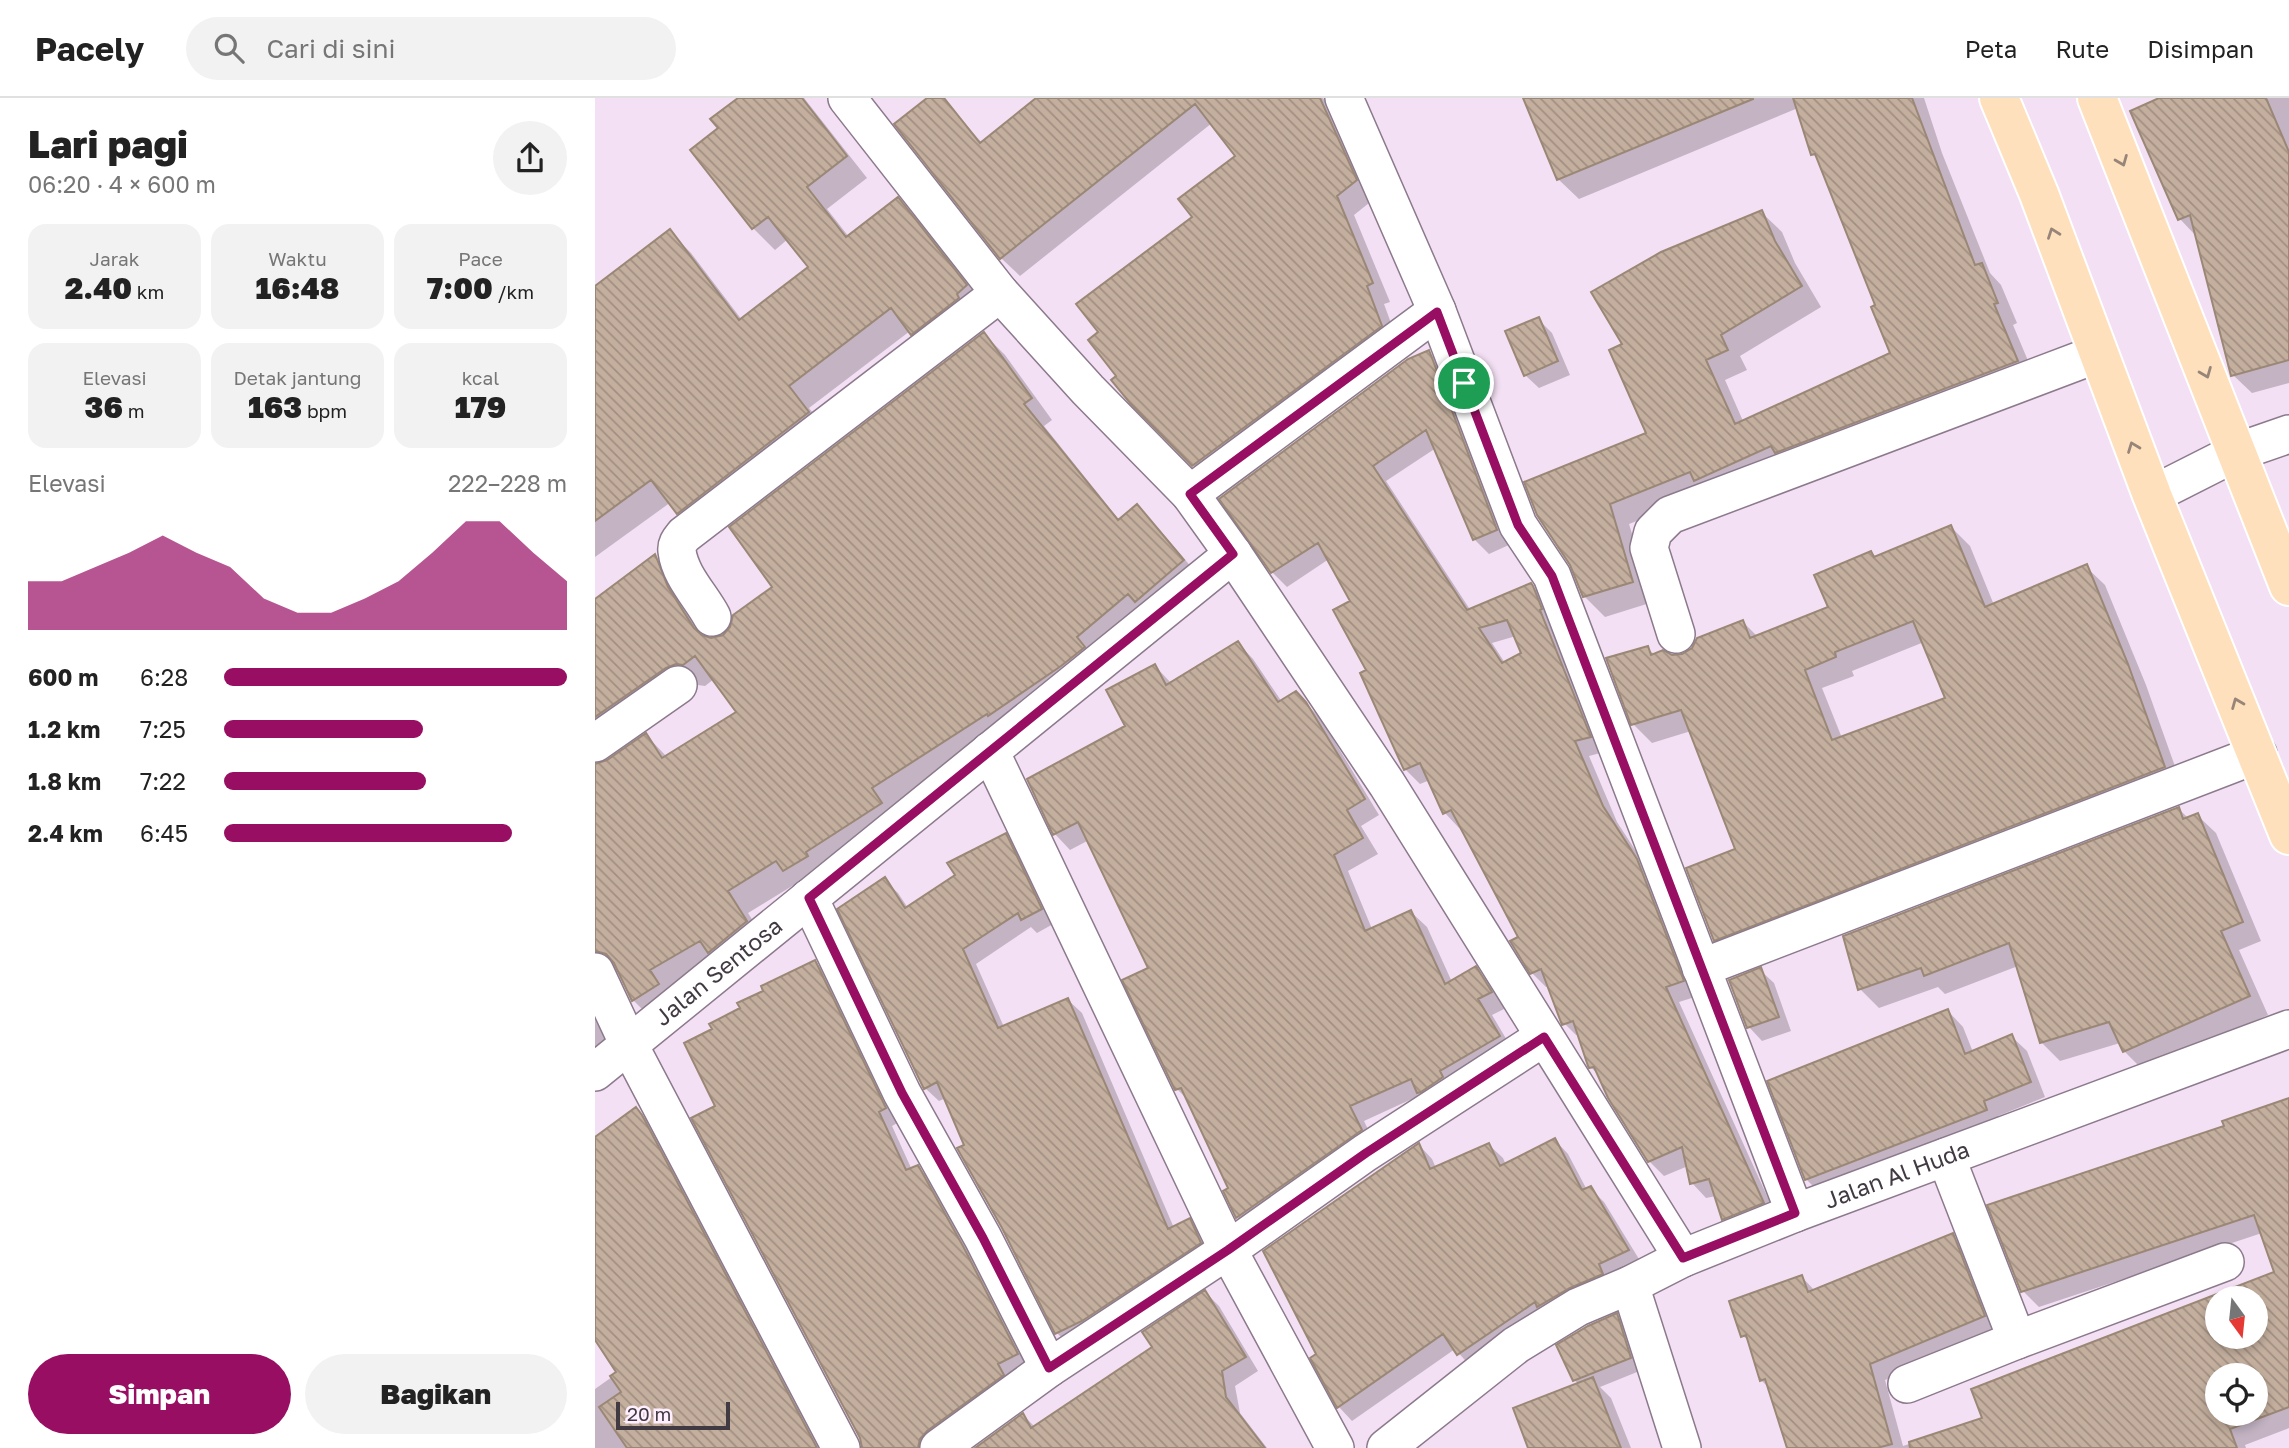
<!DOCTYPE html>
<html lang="id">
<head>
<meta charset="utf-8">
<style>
	body { margin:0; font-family:"Golos Text",sans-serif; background:#f2f2f2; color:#222; height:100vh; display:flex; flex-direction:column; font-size:26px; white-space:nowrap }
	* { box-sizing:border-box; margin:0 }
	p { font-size:23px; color:#767676 }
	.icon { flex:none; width:38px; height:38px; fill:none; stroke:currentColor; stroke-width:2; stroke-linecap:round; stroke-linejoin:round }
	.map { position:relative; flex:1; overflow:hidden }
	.panel { display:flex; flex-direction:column; background:#fff; width:595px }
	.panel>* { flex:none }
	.needle { width:46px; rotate:165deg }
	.buttons { position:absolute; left:1610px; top:1188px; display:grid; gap:14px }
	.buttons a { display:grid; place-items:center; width:63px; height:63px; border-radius:50%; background:#fff; box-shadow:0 4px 10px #0003; font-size:35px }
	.scale { position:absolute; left:21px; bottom:18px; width:114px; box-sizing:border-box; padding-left:7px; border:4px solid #423a42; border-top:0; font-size:19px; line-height:24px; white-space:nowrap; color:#423a42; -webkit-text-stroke:5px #ffefff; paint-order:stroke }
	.pin { position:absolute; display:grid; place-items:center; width:60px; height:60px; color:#fff; margin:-30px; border:4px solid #fff; border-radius:50%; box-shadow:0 2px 7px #0007 }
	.round { display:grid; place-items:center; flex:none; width:74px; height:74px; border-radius:37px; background:#f2f2f2 }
	.headline { display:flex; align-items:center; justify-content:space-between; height:119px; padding:0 28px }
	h1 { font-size:38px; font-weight:800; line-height:52px }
	.metrics { display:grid; grid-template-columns:repeat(3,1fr); gap:10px; height:119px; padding:7px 28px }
	.metrics div { display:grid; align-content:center; border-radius:18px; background:#f2f2f2; text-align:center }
	.metrics b { font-size:30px; font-weight:800 }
	.metrics small { font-size:19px; font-weight:400 }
	.metrics p { font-size:19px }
	.chart { height:196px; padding:14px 28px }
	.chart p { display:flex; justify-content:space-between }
	.chart svg { width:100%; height:126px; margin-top:7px; fill:#980e63; opacity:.7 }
	.button { display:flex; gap:14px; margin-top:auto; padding:14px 28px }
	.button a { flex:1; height:80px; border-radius:42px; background:#980e63; color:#fff; font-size:28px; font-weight:800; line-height:80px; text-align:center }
	.button a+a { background:#f2f2f2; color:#222 }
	ul { padding:0 28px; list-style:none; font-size:23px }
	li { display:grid; grid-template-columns:112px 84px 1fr; align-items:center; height:52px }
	li i { height:18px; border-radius:9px; background:#980e63 }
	header { display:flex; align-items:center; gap:42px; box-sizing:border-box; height:98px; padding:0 35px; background:#fff; border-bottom:2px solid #e0e0e0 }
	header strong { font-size:33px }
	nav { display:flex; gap:38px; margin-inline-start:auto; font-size:24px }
	.search { width:490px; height:63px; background:#f2f2f2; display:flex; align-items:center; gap:18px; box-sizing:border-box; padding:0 24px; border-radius:38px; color:#767676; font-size:26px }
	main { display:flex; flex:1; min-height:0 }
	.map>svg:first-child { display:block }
</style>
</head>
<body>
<header>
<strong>Pacely</strong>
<div class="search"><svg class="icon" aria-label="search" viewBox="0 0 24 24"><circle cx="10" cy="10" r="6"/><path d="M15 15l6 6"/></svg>Cari di sini</div>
<nav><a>Peta</a><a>Rute</a><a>Disimpan</a></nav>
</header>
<main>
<section class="panel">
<div class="headline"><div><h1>Lari pagi</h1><p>06:20 · 4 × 600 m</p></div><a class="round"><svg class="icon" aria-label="share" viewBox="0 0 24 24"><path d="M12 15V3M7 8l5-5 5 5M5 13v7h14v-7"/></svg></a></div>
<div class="metrics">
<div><p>Jarak</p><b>2.40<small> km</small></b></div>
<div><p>Waktu</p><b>16:48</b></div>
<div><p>Pace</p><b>7:00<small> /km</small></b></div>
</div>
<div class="metrics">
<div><p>Elevasi</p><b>36<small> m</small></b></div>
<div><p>Detak jantung</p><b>163<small> bpm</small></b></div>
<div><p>kcal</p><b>179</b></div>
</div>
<div class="chart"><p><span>Elevasi</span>222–228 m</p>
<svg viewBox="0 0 160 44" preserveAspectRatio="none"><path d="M0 44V27L10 27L20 22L30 17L40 11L50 17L60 22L70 33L80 38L90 38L100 33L110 27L120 17L130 6L140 6L150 17L160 27V44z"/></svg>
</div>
<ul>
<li><b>600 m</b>6:28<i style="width:100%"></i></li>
<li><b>1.2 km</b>7:25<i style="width:58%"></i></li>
<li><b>1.8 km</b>7:22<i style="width:59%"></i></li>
<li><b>2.4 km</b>6:45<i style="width:84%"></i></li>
</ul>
<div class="button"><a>Simpan</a><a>Bagikan</a></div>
</section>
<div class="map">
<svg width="1694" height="1350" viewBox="0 0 1694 1350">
	<defs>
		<pattern id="building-back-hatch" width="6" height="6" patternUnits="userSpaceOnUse" patternTransform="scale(1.75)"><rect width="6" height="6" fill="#c4af9e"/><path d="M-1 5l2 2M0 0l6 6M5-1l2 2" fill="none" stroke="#a18f82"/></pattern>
	</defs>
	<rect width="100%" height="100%" fill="#f4e0f4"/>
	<path fill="#0003" fill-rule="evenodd" d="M 145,0 L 209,0 L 272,80 L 232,111 L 254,139 L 303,101 L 324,123 L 392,209 L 339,257 L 315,233 L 214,310 L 235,337 L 105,436 L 76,404 L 0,459 L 0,190 L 75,134 L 96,155 L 147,222 L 215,169 L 193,141 L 180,152 L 158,130 L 97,53 L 125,31 Z
		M 335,0 L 348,0 L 387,45 L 444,0 L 728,0 L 747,25 L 779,101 L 759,117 L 795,204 L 789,206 L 804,247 L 617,386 L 536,304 L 524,279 L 599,119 L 643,58 L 617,25 L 425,178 L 406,160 Z
		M 930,0 L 1329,0 L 1347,55 L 1395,175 L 1406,187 L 1422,225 L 1418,227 L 1442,284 L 1114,395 L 1034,426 L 1058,504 L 1010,519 L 989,498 L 976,466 L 1053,336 L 1029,247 L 1166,114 L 1187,134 L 1200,165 L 1226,209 L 1145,258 L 1152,272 L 1130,282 L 1148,323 L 1297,256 L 1283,208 L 1225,64 L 1218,56 L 1203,10 L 984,101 L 963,81 Z
		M 1568,0 L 1694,0 L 1694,285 L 1657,295 L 1638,277 L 1602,139 L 1585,121 L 1537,14 Z
		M 943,221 L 957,235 L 975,277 L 944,290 L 930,277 Z
		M 389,236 L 410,257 L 457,322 L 449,328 L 525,423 L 542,408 L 563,430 L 609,484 L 211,794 L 202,785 L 153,815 L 172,845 L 59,923 L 38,902 L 24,874 L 12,876 L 0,895 L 0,668 L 12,664 L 51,637 L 72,659 L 144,615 L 119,581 L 110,588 L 103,587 L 93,591 L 2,658 L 0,668 L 0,504 L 60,459 L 81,480 L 94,512 L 112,541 L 129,538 L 180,490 Z
		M 834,254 L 849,269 L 916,446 L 894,456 L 879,441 L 841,350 L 791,383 L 876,513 L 936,487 L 951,501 L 1009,654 L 994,658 L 1022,724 L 1057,778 L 1103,898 L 1084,904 L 1182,1120 L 1143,1136 L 1128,1121 L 1121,1098 L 1111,1100 L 1097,1085 L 1093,1068 L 1069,1078 L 1054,1063 L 1005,979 L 996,969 L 985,937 L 981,937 L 966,922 L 954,888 L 951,889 L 937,875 L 925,840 L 866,729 L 864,730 L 850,715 L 835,682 L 825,686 L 810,671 L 774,573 L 758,503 L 734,461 L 692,489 L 677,474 ZM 921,538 L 928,555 L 910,565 L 897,545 Z
		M 1356,429 L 1375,448 L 1399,507 L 1491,469 L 1510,487 L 1551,587 L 1587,688 L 1139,860 L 1120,842 L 1142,752 L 1096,633 L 1057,645 L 1038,626 L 1052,550 L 1060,557 L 1087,558 L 1148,524 L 1163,539 L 1235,510 L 1276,455 L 1281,460 ZM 1329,544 L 1353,601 L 1247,640 L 1227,590 L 1259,578 L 1257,573 Z
		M 643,545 L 658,561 L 687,604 L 701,595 L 726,621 L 784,717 L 766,728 L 783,756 L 753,773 L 777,831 L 816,814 L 832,829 L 857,884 L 880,870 L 896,886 L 911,910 L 897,917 L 919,954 L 769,1023 L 781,1048 L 658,1135 L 643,1119 L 630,1093 L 635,1091 L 596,1005 L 582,991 L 555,871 L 494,742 L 475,752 L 460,736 L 533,629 L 560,568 L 577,586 Z
		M 1584,711 L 1593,720 L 1602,717 L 1621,735 L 1666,843 L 1644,852 L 1673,917 L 1548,972 L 1529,953 L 1525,945 L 1465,963 L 1446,944 L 1423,868 L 1350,896 L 1343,889 L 1284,910 L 1265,891 Z
		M 411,737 L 424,751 L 460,825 L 442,835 L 436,829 L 381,866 L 409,929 L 473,902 L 487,915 L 579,1130 L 594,1122 L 608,1136 L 619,1159 L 476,1249 L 462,1235 L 408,1130 L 351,1000 L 344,1003 L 330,990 L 289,782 L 303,795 L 313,810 L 362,778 Z
		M 220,864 L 234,878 L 304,1024 L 297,1028 L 317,1072 L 323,1069 L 337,1083 L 383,1166 L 436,1270 L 343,1350 L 268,1350 L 266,1340 L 122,1009 L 119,932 L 170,894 Z
		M 1165,872 L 1179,885 L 1196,933 L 1167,943 L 1154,929 Z
		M 0,896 L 21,947 L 0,960 Z
		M 1353,913 L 1368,929 L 1378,954 L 1416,938 L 1432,953 L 1450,999 L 1403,1018 L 1406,1027 L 1227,1097 L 1212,1082 L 1174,984 Z
		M 1694,1002 L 1694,1330 L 1650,1347 L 1651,1350 L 1193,1350 L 1175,1291 L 1166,1282 L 1155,1244 L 1148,1238 L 1207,1179 L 1220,1193 L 1357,1137 L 1373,1153 L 1405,1234 L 1290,1282 L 1308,1348 L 1389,1321 L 1378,1292 L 1681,1175 L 1667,1135 L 1444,1209 L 1428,1193 L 1631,1029 ZM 1622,1200 L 1661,1200 L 1661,1239 L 1622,1239 ZM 1622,1278 L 1661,1278 L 1661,1316 L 1622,1316 Z
		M 41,1011 L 55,1025 L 227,1350 L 0,1350 L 0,1291 L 24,1274 L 0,1239 L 0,1041 Z
		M 960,1042 L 973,1056 L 992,1092 L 995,1090 L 1009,1104 L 1047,1166 L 877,1270 L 860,1251 L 757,1323 L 744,1309 L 718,1261 L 723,1257 L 824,1047 L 837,1061 L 841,1070 L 894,1047 L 908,1060 L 911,1067 Z
		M 610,1194 L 624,1208 L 663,1273 L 640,1288 L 645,1315 L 672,1350 L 383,1350 L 428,1317 L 441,1330 L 559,1250 Z
		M 1022,1217 L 1033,1229 L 1047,1272 L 1005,1289 L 1016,1300 L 1036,1350 L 935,1350 L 984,1286 L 979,1282 Z"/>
	<path fill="url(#building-back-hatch)" stroke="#9a8776" stroke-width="2" fill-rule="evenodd" d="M 143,0 L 207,0 L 252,58 L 212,89 L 251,139 L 303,99 L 372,187 L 362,196 L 364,200 L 316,237 L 296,210 L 194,288 L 214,314 L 82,416 L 56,382 L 0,423 L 0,188 L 75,131 L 144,222 L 213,169 L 173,119 L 157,131 L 95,52 L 123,30 L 115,21 Z
		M 332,0 L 349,0 L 385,45 L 441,0 L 725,0 L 762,82 L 742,98 L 778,185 L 772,188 L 787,228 L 597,368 L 535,305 L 516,282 L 521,278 L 493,242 L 503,234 L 481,206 L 597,119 L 583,101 L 640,58 L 600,6 L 405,161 L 299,26 Z
		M 928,0 L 1158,0 L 1158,1 L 962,82 Z
		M 1198,0 L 1317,0 L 1380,167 L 1387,165 L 1403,205 L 1399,206 L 1423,263 L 1180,355 L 1176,348 L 1099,383 L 1095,374 L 1015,406 L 1038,484 L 988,499 L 975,467 L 942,417 L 929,384 L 1051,335 L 1014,252 L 1027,246 L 996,194 L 1066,154 L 1167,112 L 1180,143 L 1207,188 L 1126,237 L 1133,252 L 1111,262 L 1140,326 L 1295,255 L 1276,209 L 1280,207 L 1220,56 L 1216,57 Z
		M 1564,0 L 1671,0 L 1694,54 L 1694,262 L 1636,278 L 1595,117 L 1583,122 L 1535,13 Z
		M 944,219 L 963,263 L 929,278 L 910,233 Z
		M 389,234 L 437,300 L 429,306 L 523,422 L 542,406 L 589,462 L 540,504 L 533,496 L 482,539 L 490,549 L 466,568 L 393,618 L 392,616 L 277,690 L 287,705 L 211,754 L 213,758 L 188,773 L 181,763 L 133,793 L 152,823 L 113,855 L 105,843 L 55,872 L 64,886 L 37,903 L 19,865 L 11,856 L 0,853 L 0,666 L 12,662 L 51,635 L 67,660 L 141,614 L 100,558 L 88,567 L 81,566 L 71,570 L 0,619 L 0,501 L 60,456 L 73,489 L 99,530 L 107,537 L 116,540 L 128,537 L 135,529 L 138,517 L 177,489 L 134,429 Z
		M 834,252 L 902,432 L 878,442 L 831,332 L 778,368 L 872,512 L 936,485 L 938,488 L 947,511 L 945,512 L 996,639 L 980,643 L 1008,708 L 1042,761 L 1089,883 L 1071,889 L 1169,1105 L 1127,1122 L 1114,1081 L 1095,1086 L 1087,1049 L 1053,1064 L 1013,1000 L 999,969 L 994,970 L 993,968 L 978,923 L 967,927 L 946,871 L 935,876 L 915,843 L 923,839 L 856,712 L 848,716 L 825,665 L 809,672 L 765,575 L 771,572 L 738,512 L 755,503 L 723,445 L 676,475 L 624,401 L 813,261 ZM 912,522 L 926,555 L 907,565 L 884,530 Z
		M 1356,427 L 1390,509 L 1492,466 L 1533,566 L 1570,669 L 1119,843 L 1091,770 L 1140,751 L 1086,612 L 1036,627 L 1011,560 L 1053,548 L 1056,557 L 1068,552 L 1077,557 L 1087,556 L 1097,550 L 1102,540 L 1148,522 L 1155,540 L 1233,509 L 1219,477 L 1276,453 L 1279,459 ZM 1318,523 L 1350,600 L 1237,642 L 1210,572 L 1241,559 L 1240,554 Z
		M 643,543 L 683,604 L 701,593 L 711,604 L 770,701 L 752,712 L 768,740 L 739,757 L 770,833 L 816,812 L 850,886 L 881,868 L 897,894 L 883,901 L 905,938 L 845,973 L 848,979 L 826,994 L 822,995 L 816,981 L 755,1008 L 767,1032 L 641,1120 L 628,1093 L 633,1090 L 586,990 L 580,992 L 527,882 L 553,870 L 483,724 L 458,737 L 432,681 L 530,628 L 511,592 L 560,566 L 571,587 Z
		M 1584,709 L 1588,721 L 1603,715 L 1648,824 L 1626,833 L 1655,898 L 1528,954 L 1514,924 L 1445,945 L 1414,845 L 1329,878 L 1326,870 L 1263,892 L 1248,838 Z
		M 411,735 L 447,811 L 426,822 L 423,815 L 368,851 L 403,930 L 473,900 L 573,1131 L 595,1120 L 606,1145 L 487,1223 L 460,1236 L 407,1130 L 362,1050 L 369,1047 L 342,984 L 329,991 L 242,811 L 290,779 L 310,810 L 360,777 L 352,765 Z
		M 220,862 L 291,1010 L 284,1014 L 311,1072 L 323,1067 L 369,1150 L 423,1256 L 403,1266 L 409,1277 L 332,1333 L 325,1341 L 323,1350 L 267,1350 L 265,1340 L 96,1020 L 120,1008 L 89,945 L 117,931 L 114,926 L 145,910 L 142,905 L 168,893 L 166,888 Z
		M 1166,869 L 1184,919 L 1152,930 L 1134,882 Z
		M 1353,911 L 1370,956 L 1417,936 L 1436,984 L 1389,1003 L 1392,1012 L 1210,1082 L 1172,983 Z
		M 1694,1000 L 1694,1309 L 1635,1331 L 1642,1350 L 1315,1350 L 1314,1344 L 1387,1320 L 1376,1291 L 1679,1174 L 1659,1117 L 1426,1194 L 1392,1107 L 1629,1028 L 1627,1023 ZM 1622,1200 L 1661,1200 L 1661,1239 L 1622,1239 ZM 1622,1278 L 1661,1278 L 1661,1316 L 1622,1316 Z
		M 41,1009 L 47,1017 L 222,1350 L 32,1350 L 4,1309 L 26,1294 L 15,1278 L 21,1274 L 0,1242 L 0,1039 Z
		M 960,1040 L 987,1092 L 996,1088 L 1034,1152 L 1004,1166 L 1008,1176 L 975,1190 L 942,1209 L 940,1204 L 862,1257 L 848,1236 L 742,1310 L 715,1260 L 721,1256 L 668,1153 L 824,1045 L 835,1071 L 894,1045 L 905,1068 Z
		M 1358,1135 L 1390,1218 L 1275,1266 L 1297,1346 L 1282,1350 L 1192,1350 L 1170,1281 L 1165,1283 L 1151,1237 L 1146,1239 L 1134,1203 L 1207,1177 L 1213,1194 Z
		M 610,1192 L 651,1259 L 627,1273 L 631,1299 L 670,1350 L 380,1350 L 428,1315 L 436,1330 L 557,1249 L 547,1234 Z
		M 1022,1215 L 1036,1260 L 978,1283 L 961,1247 L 993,1228 Z
		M 998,1279 L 1026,1350 L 933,1350 L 918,1310 Z"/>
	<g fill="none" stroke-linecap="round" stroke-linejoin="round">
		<defs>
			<g id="minor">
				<path d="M 252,0 L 405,195 L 493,292 L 595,396 L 638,456 L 792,686 L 1088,1160"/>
				<path d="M 749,0 L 842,213 L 923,427 L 957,478 L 1200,1115"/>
				<path d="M 595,396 L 842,213"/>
				<path d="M 1557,397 L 1642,354 L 1694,336"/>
				<path d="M 117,519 C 106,498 85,478 82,453 C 81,446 85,442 89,437 L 405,195"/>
				<path d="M 1081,536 L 1054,450 L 1058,434 L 1075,417 L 1502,256"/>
				<path d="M 0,645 L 83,587"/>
				<path d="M 395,653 L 633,1152 L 740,1350"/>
				<path d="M 214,800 L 307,995 L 388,1140 L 454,1270"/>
				<path d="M 1106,870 L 1663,656"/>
				<path d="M 0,874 L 34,947 L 246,1350"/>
				<path id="s1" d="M 0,974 L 638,456"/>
				<path d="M 1351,1059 L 1422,1242 L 1630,1164"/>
				<path d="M 1035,1187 L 1087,1350"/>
				<path d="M 1312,1286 L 1422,1242"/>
				<path d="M 344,1350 L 454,1270 L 633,1152 L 770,1055 L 949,939"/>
				<path id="s2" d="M 791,1350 L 921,1247 L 983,1209 L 1035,1187 L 1088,1160 L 1200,1115 L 1694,931"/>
			</g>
			<path id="major" d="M 1404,0 L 1444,96 L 1557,397 L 1694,737
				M 1502,0 L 1694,488"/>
		</defs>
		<use href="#minor" stroke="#8c7a8c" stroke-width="40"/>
		<use href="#major" stroke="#fff" stroke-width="42"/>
		<use href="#minor" stroke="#fff" stroke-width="37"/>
		<use href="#major" stroke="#fee1bc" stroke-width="38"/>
	</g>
	<defs><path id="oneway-chevron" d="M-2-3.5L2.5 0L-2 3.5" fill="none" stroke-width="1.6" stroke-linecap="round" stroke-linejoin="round" transform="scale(1.75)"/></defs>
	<g stroke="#978579">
		<use href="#oneway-chevron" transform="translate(1527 63) rotate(68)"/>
		<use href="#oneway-chevron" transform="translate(1458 135) rotate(-110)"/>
		<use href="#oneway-chevron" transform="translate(1611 275) rotate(68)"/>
		<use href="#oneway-chevron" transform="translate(1538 349) rotate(-111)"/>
		<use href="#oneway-chevron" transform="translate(1642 605) rotate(-112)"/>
	</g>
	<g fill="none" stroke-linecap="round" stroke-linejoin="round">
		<defs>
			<path id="route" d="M 842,214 L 923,427 L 957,478 L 1200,1115 L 1088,1160 L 949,939 L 771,1055 L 633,1152 L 454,1270 L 388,1140 L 307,995 L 214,800 L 638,456 L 595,396 Z"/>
		</defs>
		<use href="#route" stroke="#fff" stroke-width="14"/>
		<use href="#route" stroke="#980e63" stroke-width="9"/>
	</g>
	<g text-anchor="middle" stroke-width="7" stroke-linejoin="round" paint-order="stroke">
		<g font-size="23" fill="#423a42" stroke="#ffefff">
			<text dy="8" stroke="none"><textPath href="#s1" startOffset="159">Jalan Sentosa</textPath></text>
			<text dy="8" stroke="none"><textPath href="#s2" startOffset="584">Jalan Al Huda</textPath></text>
		</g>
	</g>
</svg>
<div class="buttons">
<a><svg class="needle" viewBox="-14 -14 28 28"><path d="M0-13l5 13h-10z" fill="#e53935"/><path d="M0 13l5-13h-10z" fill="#767676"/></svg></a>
<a><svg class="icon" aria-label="locate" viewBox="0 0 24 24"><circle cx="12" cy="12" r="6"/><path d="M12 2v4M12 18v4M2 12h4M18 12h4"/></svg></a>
</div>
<div class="scale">20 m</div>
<div class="pin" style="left:869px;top:285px;background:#1e9e55"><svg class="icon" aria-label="arrive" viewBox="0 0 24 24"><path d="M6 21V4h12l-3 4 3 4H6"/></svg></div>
</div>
</main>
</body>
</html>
